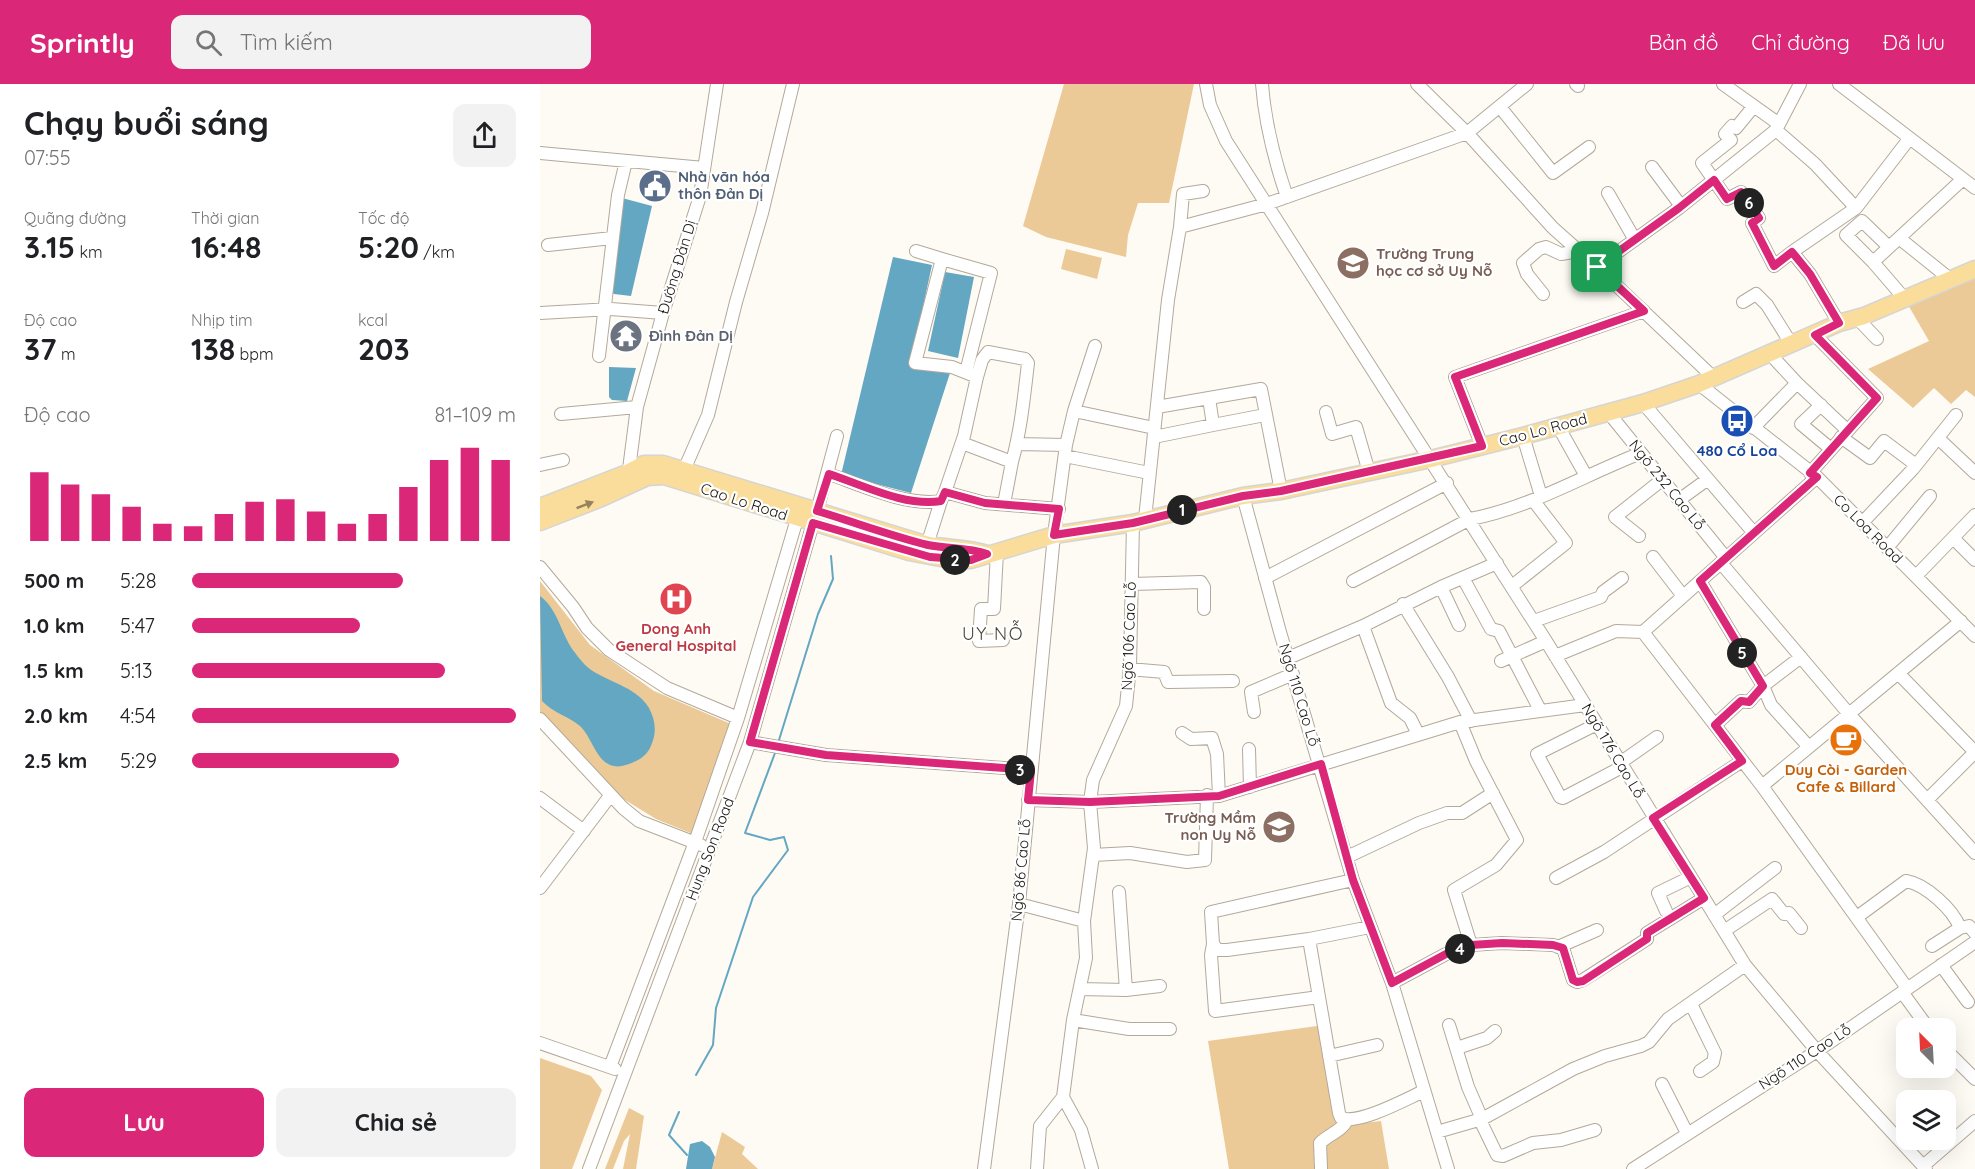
<!DOCTYPE html>
<html lang="vi">
<head>
<meta charset="utf-8">
<style>
	body { margin:0; font-family:Quicksand,sans-serif; background:#f2f2f2; color:#202124; height:100vh; display:flex; flex-direction:column; font-size:22px; white-space:nowrap }
	* { box-sizing:border-box; margin:0 }
	p { font-size:20px; color:#757577 }
	.icon { flex:none; width:33px; height:33px; fill:none; stroke:currentColor; stroke-width:2; stroke-linecap:round; stroke-linejoin:round }
	.map { position:relative; flex:1; overflow:hidden }
	.drawer { display:flex; flex-direction:column; background:#fff; width:540px }
	.drawer>* { flex:none }
	.needle { width:39px; rotate:336deg }
	.tools { position:absolute; left:1356px; top:934px; display:grid; gap:12px }
	.tools a { display:grid; place-items:center; width:60px; height:60px; border-radius:12px; background:#fff; box-shadow:0 6px 24px #0002; font-size:30px }
	.pin { position:absolute; display:grid; place-items:center; width:51px; height:51px; color:#fff; margin:-26px; border-radius:12px; box-shadow:0 3px 9px #0006 }
	.km { position:absolute; width:30px; height:30px; margin:-15px; border-radius:50%; background:#222; color:#fff; font-size:16px; line-height:30px; text-align:center }
	.round { display:grid; place-items:center; flex:none; width:63px; height:63px; border-radius:12px; background:#f2f2f2 }
	.head { display:flex; align-items:center; justify-content:space-between; height:102px; padding:0 24px }
	h1 { font-size:33px; font-weight:700; line-height:45px }
	.figures { display:grid; grid-template-columns:repeat(3,1fr); gap:9px; height:102px; padding:6px 24px }
	.figures div { display:grid; align-content:center }
	.figures b { font-size:30px; font-weight:700 }
	.figures small { font-size:16px; font-weight:400 }
	.figures p { font-size:16px }
	.chart { height:168px; padding:12px 24px }
	.chart p { display:flex; justify-content:space-between }
	.chart svg { width:100%; height:108px; margin-top:6px; stroke:#db2777; stroke-width:6 }
	.action { display:flex; gap:12px; margin-top:auto; padding:12px 24px }
	.action a { flex:1; height:69px; border-radius:12px; background:#db2777; color:#fff; font-size:24px; font-weight:700; line-height:69px; text-align:center }
	.action a+a { background:#f2f2f2; color:#202124 }
	ul { padding:0 24px; list-style:none; font-size:20px }
	li { display:grid; grid-template-columns:96px 72px 1fr; align-items:center; height:45px }
	li i { height:15px; border-radius:8px; background:#db2777 }
	header { display:flex; align-items:center; gap:36px; box-sizing:border-box; height:84px; padding:0 30px; background:#db2777; color:#fff }
	header strong { font-size:28px }
	nav { display:flex; gap:33px; margin-inline-start:auto; font-size:21px }
	.search { width:420px; height:54px; background:#f2f2f2; display:flex; align-items:center; gap:15px; box-sizing:border-box; padding:0 21px; border-radius:12px; color:#757577; font-size:22px }
	main { display:flex; flex:1; min-height:0 }
	.map>svg:first-child { display:block }
</style>
</head>
<body>
<header>
<strong>Sprintly</strong>
<div class="search"><svg class="icon" aria-label="search" viewBox="0 0 24 24"><circle cx="10" cy="10" r="6"/><path d="M15 15l6 6"/></svg>Tìm kiếm</div>
<nav><a>Bản đồ</a><a>Chỉ đường</a><a>Đã lưu</a></nav>
</header>
<main>
<section class="drawer">
<div class="head"><div><h1>Chạy buổi sáng</h1><p>07:55</p></div><a class="round"><svg class="icon" aria-label="share" viewBox="0 0 24 24"><path d="M12 15V3M7 8l5-5 5 5M5 13v7h14v-7"/></svg></a></div>
<div class="figures">
<div><p>Quãng đường</p><b>3.15<small> km</small></b></div>
<div><p>Thời gian</p><b>16:48</b></div>
<div><p>Tốc độ</p><b>5:20<small> /km</small></b></div>
</div>
<div class="figures">
<div><p>Độ cao</p><b>37<small> m</small></b></div>
<div><p>Nhịp tim</p><b>138<small> bpm</small></b></div>
<div><p>kcal</p><b>203</b></div>
</div>
<div class="chart"><p><span>Độ cao</span>81–109 m</p>
<svg viewBox="0 0 160 44" preserveAspectRatio="none"><path d="M5 44V16M15 44V21M25 44V25M35 44V30M45 44V37M55 44V38M65 44V33M75 44V28M85 44V27M95 44V32M105 44V37M115 44V33M125 44V22M135 44V11M145 44V6M155 44V11"/></svg>
</div>
<ul>
<li><b>500 m</b>5:28<i style="width:65%"></i></li>
<li><b>1.0 km</b>5:47<i style="width:52%"></i></li>
<li><b>1.5 km</b>5:13<i style="width:78%"></i></li>
<li><b>2.0 km</b>4:54<i style="width:100%"></i></li>
<li><b>2.5 km</b>5:29<i style="width:64%"></i></li>
</ul>
<div class="action"><a>Lưu</a><a>Chia sẻ</a></div>
</section>
<div class="map">
<svg width="1435" height="1085" viewBox="0 0 1435 1085">
	<rect width="100%" height="100%" fill="#fefaf4"/>
	<path fill="#ebca97" d="M 524,0 L 654,0 L 629,119 L 598,119 L 588,151 L 586,173 L 506,153 L 483,142 Z
		M 526,165 L 562,174 L 557,195 L 521,185 Z
		M 1435,185 L 1435,313 L 1426,306 L 1411,320 L 1394,304 L 1373,324 L 1328,285 L 1389,257 L 1364,214 Z
		M 0,497 L 50,561 L 114,607 L 191,640 L 153,750 L 116,735 L 77,711 L 0,629 Z
		M 784,941 L 805,1041 L 841,1037 L 849,1085 L 689,1085 L 668,957 Z
		M 0,974 L 51,992 L 62,1006 L 32,1085 L 0,1085 Z
		M 89,1024 L 104,1032 L 96,1085 L 83,1085 L 90,1050 L 84,1057 L 73,1085 L 65,1085 Z
		M 182,1048 L 205,1063 L 202,1070 L 218,1085 L 172,1085 Z"/>
	<path fill="#63a7c2" d="M 82,114 L 112,122 L 91,212 L 74,210 L 70,207 Z
		M 353,173 L 392,181 L 370,283 L 410,289 L 371,409 L 301,391 Z
		M 405,188 L 434,193 L 418,274 L 388,267 Z
		M 69,283 L 96,284 L 87,317 L 72,316 L 69,313 Z
		M 0,512 C 19,526 21,552 36,570 C 41,577 48,585 56,589 C 73,599 98,605 109,624 C 116,637 117,650 110,664 C 106,672 98,677 89,680 C 58,692 55,656 40,642 C 28,632 13,629 2,617 Z
		M 162,1057 L 170,1063 L 175,1073 L 172,1085 L 146,1085 L 150,1060 Z"/>
	<g fill="none" stroke-linecap="round" stroke-linejoin="round">
		<path stroke="#63a7c2" stroke-width="2" d="M 239,656 L 278,530 L 293,495 L 291,472
			M 156,991 L 173,961 L 176,924 L 213,813 L 248,766 L 244,753 L 230,756 L 205,749 L 235,669
			M 139,1028 L 129,1051 L 147,1071"/>
	</g>
	<path fill="#977743" d="M 79,247 L 95,248 L 94,258 L 78,257 Z"/>
	<g fill="none" stroke-linecap="round" stroke-linejoin="round">
		<defs>
			<path id="minor" d="M 666,0 L 670,21 L 686,57 L 1006,557 L 1205,881 L 1277,967 L 1386,1085
				M 722,0 C 725,40 734,75 747,113
				M 877,0 L 927,49 L 1013,144 L 1057,183 L 1173,293
				M 1036,0 L 1038,2
				M 1183,0 L 1239,40
				M 1299,0 L 1435,104
				M 1214,22 L 1196,44 L 1192,42 L 1185,50 L 1191,56 L 1162,79 L 1187,115 L 1201,108 L 1219,134 L 1212,139 L 1234,182 L 1252,168
				M 960,23 L 1013,89 L 1049,63
				M 1236,46 L 1275,80 L 1316,124
				M 0,69 L 164,84
				M 1112,83 L 1141,122
				M 1068,109 L 1095,156
				M 640,143 L 643,110 L 663,107
				M 1359,154 L 1410,195
				M 8,161 L 72,154
				M 402,175 L 451,189 L 426,288
				M 1333,178 L 1306,151 L 1322,137 L 1349,163
				M 1057,183 L 1139,124 L 1236,46 L 1260,0
				M 1003,210 L 987,190 L 983,179 L 999,165 L 1006,163 L 1021,170 L 1039,167
				M 1364,214 L 1333,178 L 1423,95
				M 1203,218 L 1216,210 L 1227,221 L 1252,261
				M 0,229 L 71,225 L 123,229
				M 1317,234 L 1337,255
				M 1299,239 L 1270,190 L 1252,168 L 1316,124 L 1369,55
				M 59,272 L 78,111 L 86,77
				M 1257,299 L 1307,346
				M 1159,300 L 1277,393 L 1435,552
				M 669,314 L 673,341 L 725,331
				M 1103,319 L 1214,449
				M 1281,321 L 1261,340 L 1291,365
				M 617,323 L 721,305 L 741,407
				M 534,327 L 614,344
				M 786,328 L 792,350 L 816,343 L 829,388
				M 1068,328 L 1186,474
				M 21,330 L 97,323
				M 1018,342 L 1046,392
				M 1213,344 L 1257,299 L 1230,270
				M 983,352 L 1001,412
				M 614,353 L 673,341
				M 1301,353 L 1330,374 L 1344,357 L 1376,381
				M 1398,354 L 1435,389
				M 422,359 L 472,378 C 481,345 484,313 488,279 L 485,275 L 448,268 L 442,276 L 437,293
				M 477,360 L 526,361
				M 942,362 L 915,293 L 1104,227
				M 525,372 L 609,389
				M 0,381 L 23,376
				M 144,386 L 168,331 L 196,218 L 222,129 L 253,0
				M 1270,389 L 1337,314 L 1275,251
				M 289,390 C 321,401 368,423 401,417 L 405,408 L 424,352 L 437,293 L 412,283 L 375,279 L 402,175 L 376,167
				M 88,393 L 97,323 L 123,229 L 160,112 L 177,0
				M 405,408 L 445,419 L 519,425
				M 703,412 L 740,548 L 813,796 L 852,899 L 908,1085
				M 1139,416 L 1168,395
				M 464,420 L 472,378
				M 277,427 L 297,352
				M 605,435 L 628,216 L 640,143 L 727,120 L 927,49 L 987,0
				M 1322,439 L 1373,385 L 1416,331
				M 1099,452 L 1075,433 L 1123,395
				M 1413,454 L 1435,476
				M 387,461 L 401,417
				M 1347,464 L 1390,412
				M 457,468 L 454,525 L 441,525 L 439,557 L 463,556
				M 1113,473 L 1143,512
				M 1181,479 L 1309,630 L 1435,769
				M 0,483 L 33,523 L 47,544 L 69,566 L 127,604 L 198,634
				M 1376,492 L 1435,431
				M 725,494 L 907,399
				M 923,494 L 951,545 L 959,547 L 1000,626
				M 813,497 L 930,435 C 990,424 1044,391 1101,369
				M 1160,497 L 1223,602 L 1209,618 L 1201,617 L 1175,641
				M 592,500 L 661,498 L 664,503 L 664,525
				M 972,502 L 1026,459 L 993,416
				M 863,520 L 908,593 L 931,637
				M 994,537 L 1061,513 L 1063,508 L 1082,494
				M 919,541 L 901,503 L 957,479
				M 823,542 L 851,619 L 870,634 L 878,650
				M 1103,548 L 1222,702 L 1367,904
				M 1015,572 L 1076,547 L 1103,548 L 1277,393
				M 1261,573 L 1223,602 L 1231,621 L 1269,663
				M 748,574 L 823,542 L 901,503
				M 961,577 L 1006,557
				M 589,585 L 624,588 L 628,598 L 693,597
				M 1358,589 L 1435,668
				M 714,628 L 711,608 L 753,590
				M 0,635 L 83,724 L 99,737 L 161,761
				M 920,638 L 936,677 L 977,756 L 956,781 L 914,806 L 931,861
				M 1057,640 L 997,670 L 1020,713 L 1023,714 L 1082,683
				M 642,649 L 651,655 L 672,654 L 677,670 L 679,712
				M 210,658 L 286,671 L 491,686
				M 709,665 L 710,703
				M 1080,679 L 1117,653
				M 1222,702 L 1421,537
				M 0,714 L 44,747
				M 488,716 L 550,718 L 679,712 L 920,638 L 1045,621
				M 1387,716 L 1435,668
				M 553,771 L 590,769 L 647,778 L 665,776 L 667,711
				M 807,773 L 879,739 L 907,729 L 922,729 L 953,709
				M 1016,794 L 1064,768 L 1202,677
				M 0,804 L 70,712
				M 579,808 L 586,906
				M 479,820 L 544,837
				M 1126,827 L 1118,809 L 1151,793
				M 1174,831 L 1235,784
				M 1317,833 L 1366,797 C 1385,800 1413,825 1420,844 L 1392,862
				M 830,843 L 769,855 L 799,1029 L 801,1034 C 819,1041 866,1015 884,1007
				M 1420,844 L 1429,842 L 1435,849
				M 1184,847 L 1232,815 L 1244,830 L 1249,829 L 1261,844
				M 673,860 L 678,866 L 687,866 L 769,855
				M 1018,863 L 1057,846
				M 1401,881 L 1428,918
				M 852,899 L 906,870 L 931,861 L 962,859 L 1013,861 L 1023,864 L 1033,896 L 1037,898 L 1043,896 L 1107,855 L 1107,849 L 1164,814
				M 540,905 L 586,906 L 620,902
				M 1362,908 L 1389,945
				M 779,913 L 675,927 L 671,871 L 673,860 L 671,828 L 813,796
				M 1151,920 L 1175,969 L 1173,978 L 1160,987
				M 533,936 L 589,945 L 630,945
				M 909,941 L 928,1003 L 942,1035
				M 0,959 L 75,985
				M 917,964 L 947,954 L 955,947
				M 1406,966 L 1435,995
				M 789,972 L 837,961
				M 70,983 L 155,758 L 198,634 L 257,435
				M 1122,1000 L 1147,1049
				M 523,1013 L 541,1046 L 552,1085
				M 940,1036 L 957,1071 L 963,1072 L 993,1059 L 1021,1056 L 1055,1046
				M 897,1048 L 942,1035 L 1033,985 L 1065,972 L 1101,962 L 1109,958 L 1128,935 L 1205,881
				M 1383,1082 L 1435,1037
				M 781,1084 L 780,1059 C 788,1051 803,1046 807,1036
				M 49,1085 L 210,658 L 273,439
				M 444,1085 L 479,820 L 514,451 L 526,361 L 534,327 L 555,262
				M 497,1085 L 500,1042 L 523,1013 L 533,936 L 546,874 L 544,837 L 554,764 L 550,718 L 553,696 L 586,622 L 590,582 L 593,439
				M 1093,1085 L 1277,967 L 1435,858"/>
			<path id="major" d="M 0,423 L 87,389 L 104,380 L 123,380 L 385,460 C 406,465 427,463 447,470
				M 0,438 L 59,415 L 107,393 L 124,392 L 369,468 L 411,476 L 431,476 L 514,451 L 593,439 L 703,412 L 741,407 L 891,375 L 983,352 L 1103,319 L 1159,300 L 1299,239 L 1324,232 L 1435,185"/>
		</defs>
		<use href="#minor" stroke="#b3a99a" stroke-width="14"/>
		<use href="#major" stroke="#d5d5d4" stroke-width="19"/>
		<use href="#minor" stroke="#fff" stroke-width="12"/>
		<use href="#major" stroke="#fadd9b" stroke-width="16"/>
	</g>
	<defs><path id="oneway-solid" d="M-6-.8H1V-3.2L6.5 0L1 3.2V.8H-6Z" transform="scale(1.5)"/></defs>
	<use fill="#94835c" href="#oneway-solid" transform="translate(45 421) rotate(-21)"/>
	<g fill="none" stroke-linecap="round" stroke-linejoin="round">
		<defs>
			<path id="route" d="M 1174,96 L 1187,115 L 1201,108 L 1219,134 L 1212,139 L 1234,182 L 1252,168 L 1270,190 L 1299,239 L 1275,251 L 1337,314 L 1270,389 L 1277,393 L 1160,497 L 1223,602 L 1209,618 L 1201,617 L 1175,641 L 1202,677 L 1113,734 L 1164,814 L 1107,849 L 1107,855 L 1043,897 L 1037,898 L 1033,896 L 1023,864 L 1013,861 L 962,859 L 931,861 L 906,870 L 852,899 L 813,796 L 781,680 L 679,712 L 550,718 L 488,716 L 491,686 L 286,671 L 210,658 L 273,439 L 390,473 L 431,476 L 447,470 C 428,463 408,465 388,461 C 351,452 314,438 277,427 L 289,390 C 323,401 365,423 401,417 L 405,408 L 445,419 L 519,425 L 514,451 L 593,439 L 703,412 L 741,407 L 942,362 L 915,293 L 1104,227 L 1057,183 L 1139,124 Z"/>
		</defs>
		<use href="#route" stroke="#fff" stroke-width="12"/>
		<use href="#route" stroke="#db2777" stroke-width="8"/>
	</g>
	<defs>
		<symbol id="civic-disc" viewBox="-11 -11 22 22"><circle r="9.5" fill="#5c6f8a" stroke="#fff"/><path d="M-.6-6.5H3V-4.5H.6V-3L4-1V1h2V6H-6V1h2V-1L-.6-3ZM-1.2 2.5V6h2.4V2.5Z" fill="#fff"/></symbol>
		<symbol id="school-disc" viewBox="-11 -11 22 22"><circle r="9.5" fill="#8d6e63" stroke="#fff"/><path d="M0-5L7-2L0 1L-7-2ZM-4 1L0 2.5L4 1V4Q0 6-4 4Z" fill="#fff"/></symbol>
		<symbol id="temple-disc" viewBox="-11 -11 22 22"><circle r="9.5" fill="#6b7280" stroke="#fff"/><path d="M0-6L5-2H3V0L6.5 2.5H4V6H1.5V3h-3V6H-4V2.5H-6.5L-3 0V-2H-5Z" fill="#fff"/></symbol>
		<symbol id="bus-disc" viewBox="-11 -11 22 22"><circle r="9.5" fill="#1a4fb4" stroke="#fff"/><path d="M-5-6H5V4H4V6H2V4H-2V6H-4V4H-5ZM-3.5-4V0h7V-4ZM-3.5 1.2v1.5H-2V1.2ZM2 1.2v1.5H3.5V1.2Z" fill="#fff"/></symbol>
		<symbol id="hospital-disc" viewBox="-11 -11 22 22"><circle r="9.5" fill="#e0444e" stroke="#fff"/><path d="M-5-5h3v3.5h4V-5h3V5h-3V1.5h-4V5h-3Z" fill="#fff"/></symbol>
		<symbol id="cafe-disc" viewBox="-11 -11 22 22"><circle r="9.5" fill="#e8710a" stroke="#fff"/><path d="M-5.5-4.5H6V0H3Q3 3.5 0 3.5H-2.5Q-5.5 3.5-5.5 0ZM3-3.2v2h1.7v-2ZM-6 4.5H4V6H-6Z" fill="#fff"/></symbol>
	</defs>
	<g fill-rule="evenodd">
		<use href="#civic-disc" x="96" y="83" width="38" height="38"/>
		<use href="#school-disc" x="794" y="160" width="38" height="38"/>
		<use href="#temple-disc" x="67" y="233" width="38" height="38"/>
		<use href="#bus-disc" x="1178" y="318" width="38" height="38"/>
		<use href="#hospital-disc" x="117" y="496" width="38" height="38"/>
		<use href="#cafe-disc" x="1287" y="637" width="38" height="38"/>
		<use href="#school-disc" x="720" y="724" width="38" height="38"/>
	</g>
	<g text-anchor="middle" stroke-width="4.5" stroke-linejoin="round" paint-order="stroke">
		<g font-size="15" font-weight="bold" fill="#4e5e75" stroke="#fff" text-anchor="start">
			<text x="138" y="98">Nhà văn hóa<tspan x="138" dy="17">thôn Đản Dị</tspan></text>
		</g>
		<g font-size="15" font-weight="bold" fill="#785e54" stroke="#fff" text-anchor="start">
			<text x="836" y="175">Trường Trung<tspan x="836" dy="17">học cơ sở Uy Nỗ</tspan></text>
			<text x="716" y="739" text-anchor="end">Trường Mầm<tspan x="716" dy="17">non Uy Nỗ</tspan></text>
		</g>
		<g font-size="15" fill="#18150f" stroke="#fff">
			<text transform="translate(137 183) rotate(-73)" y="5">Đường Đản Dị</text>
			<text transform="translate(1003 346) rotate(-15)" y="5">Cao Lo Road</text>
			<text transform="translate(1127 401) rotate(51)" y="5">Ngõ 232 Cao Lỗ</text>
			<text transform="translate(204 418) rotate(18)" y="5">Cao Lo Road</text>
			<text transform="translate(1328 445) rotate(45)" y="5">Co Loa Road</text>
			<text transform="translate(589 552) rotate(-88)" y="5">Ngõ 106 Cao Lỗ</text>
			<text transform="translate(759 611) rotate(73)" y="5">Ngõ 110 Cao Lỗ</text>
			<text transform="translate(1073 667) rotate(59)" y="5">Ngõ 176 Cao Lỗ</text>
			<text transform="translate(170 765) rotate(-69)" y="5">Hung Son Road</text>
			<text transform="translate(481 786) rotate(-85)" y="5">Ngõ 86 Cao Lỗ</text>
			<text transform="translate(1265 973) rotate(-33)" y="5">Ngõ 110 Cao Lỗ</text>
		</g>
		<g font-size="15" font-weight="bold" fill="#5b616d" stroke="#fff" text-anchor="start">
			<text x="109" y="257">Đình Đản Dị</text>
		</g>
		<g font-size="15" font-weight="bold" fill="#164399" stroke="#fff">
			<text x="1197" y="372">480 Cổ Loa</text>
		</g>
		<g font-size="15" font-weight="bold" fill="#be3a42" stroke="#fff">
			<text x="136" y="550">Dong Anh<tspan x="136" dy="17">General Hospital</tspan></text>
		</g>
		<g font-size="15" font-weight="bold" fill="#c56008" stroke="#fff">
			<text x="1306" y="691">Duy Còi - Garden<tspan x="1306" dy="17">Cafe &amp; Billard</tspan></text>
		</g>
		<g font-size="18" letter-spacing="1.5" fill="#4d4437" stroke="#fff">
			<text x="453" y="556">UY NỖ</text>
		</g>
	</g>
</svg>
<div class="tools">
<a><svg class="needle" viewBox="-14 -14 28 28"><path d="M0-13l5 13h-10z" fill="#e53935"/><path d="M0 13l5-13h-10z" fill="#757577"/></svg></a>
<a><svg class="icon" aria-label="layers" viewBox="0 0 24 24"><path d="M12 4l9 5-9 5-9-5zM3 14l9 5 9-5"/></svg></a>
</div>
<div class="pin" style="left:1057px;top:183px;background:#1e9e55"><svg class="icon" aria-label="arrive" viewBox="0 0 24 24"><path d="M6 21V4h12l-3 4 3 4H6"/></svg></div>
<b class="km" style="left:642px;top:426px">1</b>
<b class="km" style="left:415px;top:476px">2</b>
<b class="km" style="left:480px;top:686px">3</b>
<b class="km" style="left:920px;top:865px">4</b>
<b class="km" style="left:1202px;top:569px">5</b>
<b class="km" style="left:1209px;top:119px">6</b>
</div>
</main>
</body>
</html>
